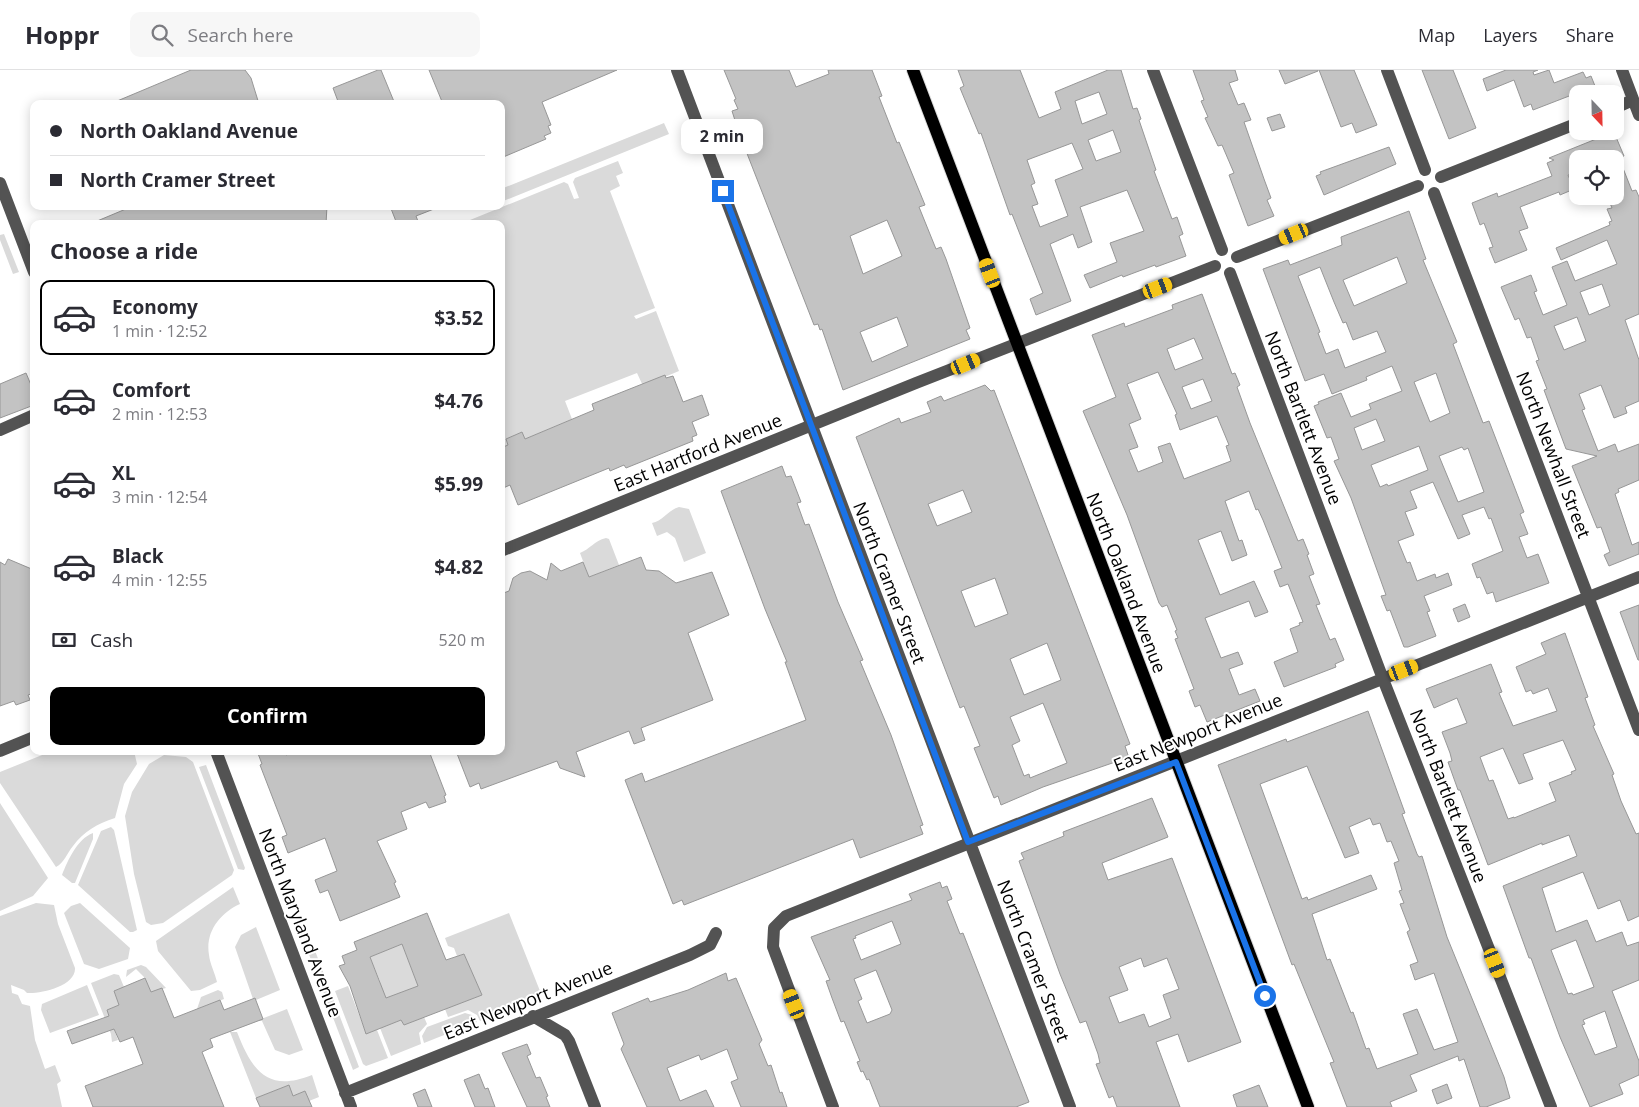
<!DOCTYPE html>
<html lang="en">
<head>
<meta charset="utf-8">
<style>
  body { margin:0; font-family:"Open Sans",sans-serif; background:#f7f7f7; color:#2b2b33; height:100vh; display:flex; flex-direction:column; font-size:19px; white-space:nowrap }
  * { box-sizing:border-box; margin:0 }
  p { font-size:16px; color:#7c7c81 }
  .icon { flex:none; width:28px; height:28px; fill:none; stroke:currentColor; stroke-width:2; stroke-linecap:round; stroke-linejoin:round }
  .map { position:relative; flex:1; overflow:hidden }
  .details { position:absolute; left:30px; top:150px; width:475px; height:535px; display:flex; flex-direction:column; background:#fff; border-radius:10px; box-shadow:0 2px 12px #0003 }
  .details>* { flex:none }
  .guide { position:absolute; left:30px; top:30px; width:475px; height:110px; border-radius:10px; box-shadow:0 2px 12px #0003; display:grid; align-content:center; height:110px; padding:0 20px; background:#fff }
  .needle { width:32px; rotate:158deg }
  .controls { position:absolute; left:1569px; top:15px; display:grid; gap:10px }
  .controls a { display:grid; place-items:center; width:55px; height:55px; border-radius:10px; background:#fff; box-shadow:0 2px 12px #0003; font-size:25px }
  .end { position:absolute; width:22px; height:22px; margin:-11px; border:6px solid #1a73e8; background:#fff; box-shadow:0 0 0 2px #fff }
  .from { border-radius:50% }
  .bubble { position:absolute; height:35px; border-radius:10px; background:#fff; box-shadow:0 2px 12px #0003; font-size:16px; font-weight:700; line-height:35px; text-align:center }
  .car { position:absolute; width:15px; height:30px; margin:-15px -8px; border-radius:6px; box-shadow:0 0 4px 1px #0007; background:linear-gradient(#f5c518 24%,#345 0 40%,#f5c518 0 76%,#345 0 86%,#f5c518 0) }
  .guide b { display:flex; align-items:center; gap:18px; height:48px; font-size:19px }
  .guide b+b { border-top:1px solid #e1e1e2 }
  .guide i { width:12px; height:12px; background:#2b2b33 }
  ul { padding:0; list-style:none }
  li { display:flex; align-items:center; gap:15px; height:75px; margin:0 10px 8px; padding:0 10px; border:2px solid transparent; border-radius:10px }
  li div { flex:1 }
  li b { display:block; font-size:19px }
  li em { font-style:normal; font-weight:700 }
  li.active { border-color:#000 }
  li>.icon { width:45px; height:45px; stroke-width:1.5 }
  h2 { padding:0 20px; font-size:22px; line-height:60px }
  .pay { display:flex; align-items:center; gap:12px; height:55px; padding:0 20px; font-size:19px }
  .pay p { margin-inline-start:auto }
  .cta { display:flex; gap:10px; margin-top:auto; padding:10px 20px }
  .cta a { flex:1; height:58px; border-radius:10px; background:#000; color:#fff; font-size:20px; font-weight:700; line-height:58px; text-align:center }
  header { display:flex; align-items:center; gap:30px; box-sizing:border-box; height:70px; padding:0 25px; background:#fff; border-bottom:1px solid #e1e1e2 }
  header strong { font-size:24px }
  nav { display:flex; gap:28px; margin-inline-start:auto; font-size:18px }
  .search { width:350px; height:45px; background:#f7f7f7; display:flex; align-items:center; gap:12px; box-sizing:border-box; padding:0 18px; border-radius:10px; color:#7c7c81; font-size:19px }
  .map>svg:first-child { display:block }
  .green { fill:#dadada }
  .building { fill:#c3c3c3; stroke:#979797; fill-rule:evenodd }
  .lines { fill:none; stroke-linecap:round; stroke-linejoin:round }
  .major-casing { stroke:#dbdbdb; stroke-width:14 }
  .minor { stroke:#535353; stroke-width:12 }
  .major { stroke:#000; stroke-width:12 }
  .route { stroke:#1a73e8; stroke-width:6 }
  .labels { text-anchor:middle; stroke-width:4; stroke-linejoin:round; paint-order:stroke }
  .street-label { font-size:18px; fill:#000; stroke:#fff }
</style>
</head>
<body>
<header>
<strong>Hoppr</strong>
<div class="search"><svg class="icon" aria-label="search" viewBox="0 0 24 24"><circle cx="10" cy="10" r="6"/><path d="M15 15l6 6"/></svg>Search here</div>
<nav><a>Map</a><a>Layers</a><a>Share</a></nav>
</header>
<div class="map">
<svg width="1639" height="1037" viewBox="0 0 1639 1037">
  <rect width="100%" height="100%" fill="#fff"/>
  <path class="green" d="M664,53l5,11 -168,68v-13z
    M618,91l5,12 -7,3 4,10 -10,5 45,117 -21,8 2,3 20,-8 23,60 -36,15 -6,-13 -72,28 7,18 -47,20 -3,-6 -16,6 2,6 -7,3v-224h-33l2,-4 94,-38 4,2 6,15 5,-1 -6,-16 2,-4z
    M4,164l15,38 -6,2 -13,-34v-5z
    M679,437l10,2 17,44 -22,9 -9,-24 -8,-6 -10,4 -5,-13c11,-2 16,-13 27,-16z
    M606,468l3,1 10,26 -30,12 -9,-24c10,-4 14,-12 26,-15z
    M52,681h82l3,13 -13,20 -9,34c-18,6 -31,13 -42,28 -6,7 -9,17 -17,21l-56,-84v-11z
    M164,685l22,2 7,5 41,108 -2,5 -69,48 -12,2 -5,-3 -12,-48 -9,-58 7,-24 17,-28z
    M206,695l39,103 -1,2 -6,-1 -39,-102z
    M0,733l48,75 -15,18 -33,15z
    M111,757l3,3 23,100 -4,2h-3l-52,-47 23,-54z
    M93,763v6l-18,44h-3l-10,-8c6,-15 15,-36 31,-42z
    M233,817l7,17c-20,9 -35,28 -31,51 1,9 6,18 8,27l-17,8 -9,1 -33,-40 -2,-10z
    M36,833l18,2 4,19 17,44c1,18 -34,26 -48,25l-3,-3 -13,-5 1,8 6,2 4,9 8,2 5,34 10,29 10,-4 6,16 -4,3 5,23h-62v-191z
    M80,833l50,45 -2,11 -29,10 -15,-5 -20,-51 7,-7z
    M509,843l31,78 -2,4 -58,26 -3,-6 -9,-5 -20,7 -3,-8 37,-14 -18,-41 -7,2 -3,-8 -6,-2 -3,-8z
    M256,857l24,63 -24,10 -3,-1 -18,-52 6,-12z
    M402,874l16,42 -36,14 -2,-19 -11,-26 1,2z
    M314,878l45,119 -6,3 -45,-118z
    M141,895l5,2 20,21 -15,4 -6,-14 -9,-9 -10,8 1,-7z
    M114,904l5,1 5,12 -10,4 5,14 -12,5 11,30 -6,2 -1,-8 -20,-51z
    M87,915l12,30 -49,18 -9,-23 1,-6z
    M348,916l18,47 11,-3 11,28 -22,8 -3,-2 -28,-73z
    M218,920l4,2 2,7 -27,10 4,-12z
    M287,939l16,41 -14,5 -14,-5 -13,-29h-6z
    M465,943l7,2 5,7 -53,21 -2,-7 5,-9z
    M424,947l3,7 -8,9 2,11 -30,12 -11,-28 21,-8 3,5z
    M230,962h7c15,38 30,61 75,43l7,22 -10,4 -4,-10 -12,5 -4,-11 -33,13z"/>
  <path class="building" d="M191,0h54l6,8 8,26h-149z
    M378,0h3l14,34h-56l-6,-16z
    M429,0h188l-75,32 9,23 -3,1 3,7 -7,3 2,3 -45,19v-54h-58z
    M724,0h65l7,17 33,-13 -1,-4h44l10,26 -3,1 18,46 2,-1 26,63 -6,2 17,42 5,-2 5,12 24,69 -4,2 4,9 -127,51 -21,-61 -2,1 -2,-6 -4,1 -75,-192 -7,-22 6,-2 -4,-9 2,-1zM887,150l15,36 -39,18 -13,-38zM897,247l11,29 -36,16 -12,-30z
    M958,0h62l19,48 22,-9 -6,-17 53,-22h13l12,39 4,-1 4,11 -2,1 17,50 -2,1 18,48 5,-2 6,17 -4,2 7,20 -30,11 -1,-2 -32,12 -1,-2 -32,13 -6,-13 33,-13 -7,-19 34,-12 -17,-41 -47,17 12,35 -14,6 -5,-14 -23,10 21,57 -35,14 -6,-16 13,-6 -31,-79 -2,1 -29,-82 -2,1 -19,-46 4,-2zM1099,22l8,22 -25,10 -7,-23zM1113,60l8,22 -25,9 -8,-21zM1072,73l11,26 -28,11 13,36 -28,11 -8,-21 6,-2 -7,-19 4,-2 -8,-23z
    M1193,0h42l3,10 -9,3 9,22 6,-2 7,17 -7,2 20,57 7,19 -4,2 7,16 -26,10 -19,-51 5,-2 -12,-28 -4,1 -13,-28 3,-1 -7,-16 3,-1z
    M1279,0h39v1l-33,13z
    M1319,0h35l23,55 -21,8 -4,-10 -11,4z
    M1422,0h31l23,58 -27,11z
    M1506,0h32l-5,2 1,3 15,-5 5,13 29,-11 3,6 5,-2 4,10 -62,24 -2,-6 -7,3 -10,-27 -27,11 -4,-12z
    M1280,44l5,13 -13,4 -5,-13z
    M1611,63l3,5 2,-1 8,19 -5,2 13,33 4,-1 3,7v117l-14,6 14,40v41l-14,6 2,6 -13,5 -13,-33 -22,9 6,15 -3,1 16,41 17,-7 3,8 21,-8v36l-21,9 1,3 -4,2 17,51 7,-3v12l-30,12 -5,-11 6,-3 -9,-25 -4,1 -25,-62 25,-10 -31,-7 -22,-59 3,-1 -11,-28 3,-1 -8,-23 -4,1 -8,-20 -4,2 -14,-33 30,-12 6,16 -3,1 9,23 24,-10 -15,-38 15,-6 8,20 42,-17 -10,-24 -46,20 -5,-12 54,-23 -1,-3 3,-1 -5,-12 5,-1 -5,-12h8v-37h-37v13l-10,3 6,14 -14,6 -1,-3 -39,15 8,21 -9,3 8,19 -32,13 -6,-15 4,-1 -9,-24 -4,2 -8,-22 25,-10 1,4 54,-21 -5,-13 7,-3 -5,-2zM1602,214l8,22 -21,9 -9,-23zM1577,247l9,24 -22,9 -10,-24z
    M1389,77l7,17 -72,31 -8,-19 5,-2 -1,-2z
    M133,136h194l-1,18h-236z
    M390,136h48l1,1 -23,9 3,8h-22z
    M1409,141l17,48 -3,1 34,82 -4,2 14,37 16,42 6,-2 35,91 -4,2 8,20 -9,3 8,21 11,-4 11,29 -53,19 -3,-10 -6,2 -7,-17 -3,1 -5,-14 31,-13 -12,-33 -2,1 -5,-12 -22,8 8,19 -12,5 -25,-57 -23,9 7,17 -12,4 9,23 -16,6 9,22 3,-1 7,19 18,-7 1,4 12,-5 4,12 -28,11 6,15 -3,1 9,24 -28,11h-4l-14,-37 -3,1 -6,-15 5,-1 -35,-97 -17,-37 5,-2 -8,-22 -4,1 -13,-32 5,-2 -1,-2 23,-9 10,24 20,-8 -2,-5 33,-13 -10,-25 -26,11 1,3 -35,14 -8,-20 -19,7 -42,-112 25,-9 2,5 52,-20 -1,-8zM1397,187l10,26 -53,23 -11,-26zM1320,197l14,35 9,21 3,-1 7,18 24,-9 9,21 -41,16 -7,-19 -12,5 -8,-21 2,-1 -22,-56zM1436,303l14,40 -20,9 -16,-40zM1376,349l9,22 -23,9 -8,-22zM1419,376l9,24 -40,16 -1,-2 -7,3 -9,-22zM1462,377l2,3 4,-2 16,44 -26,10 -19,-46z
    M1202,224l30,80 3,-1 5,12 -3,2 13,36 48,118 5,-2 6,15 -2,1 7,19 -5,2 11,28 -4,1 14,35 5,-2 9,22 -9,4 1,3 -52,20 -10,-25 24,-10 -8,-23 10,-4 -1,-2 4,-1 -15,-38 -8,3 -6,-16 8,-3 -19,-48 -5,-11 -2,1 -7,-19 -24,10 14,40 3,-1 5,15 -15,6 -11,-30 -23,9 22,55 34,-14 14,31 -13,5 -6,-16 -44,17 16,40 17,-6 5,12 -14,5 10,26 16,-6 5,12 -53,21 -7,-17 -5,2 -6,-16 5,-2 -19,-50 3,-1 -3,-7 2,-1 -10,-25 -5,2 -3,-4 -32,-88 -44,-104 33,-14 -24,-62 32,-12 1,4 48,-18 -1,-4zM1194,268l9,21 -28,11 -8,-21zM1158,302l19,42 -2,1 5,15 37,-14 12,29 -3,1 5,15 -47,18 -14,-36 -12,4 5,15 -25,10 -9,-22 9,-3 -9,-23 12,-5 -14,-35zM1203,309l9,22 -21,8 -9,-22z
    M26,303l8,19v13l-34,13v-34z
    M665,305l1,3 7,-2 10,26 19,-7 7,20 -17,7 5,13 -5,2 1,4 -67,27 -2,-3 -14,6 -1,-3 -91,37 -8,-20 -9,4v-41l7,-3 -2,-6 16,-7 3,7 69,-29 -2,-6z
    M985,315l6,6 3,-1 136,354 -5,2 3,9 -7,5 -78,27 -42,18 -3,-9 -4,2 -20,-50 6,-2 -16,-40 -4,2 -104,-271 43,-19 2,5 30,-11 -4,-10 14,-6 3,5zM963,420l9,22 -35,14 -9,-22zM995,508l13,36 -33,13 -14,-36zM1047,573l14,37 -37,15 -14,-36zM1043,633l24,60 -37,15 -1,-4 -5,2 -12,-31 8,-4 -10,-24z
    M782,396l4,11 5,-1 10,26 -4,1 8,22 4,-1 29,78 25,58 -3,1 31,74 32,90 -3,1 3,8 -63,24 -7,-19 -169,66 -2,-5 -9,4 -48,-124 17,-7 3,9 161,-62 -21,-58h2l-22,-53 -44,-118z
    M641,487l5,13 13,1 17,12 36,-11 17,43 -41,18 25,67 -72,28 4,12 -11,4 -5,-13 -53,21 9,25 -25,-9 -3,-7 -76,28 -2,-6 -9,4 -14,-36h45v-157l8,-3 4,-13 8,-5 9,-2 17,9 4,-17 10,8 22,-9 6,15z
    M8,489l26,11v123l-6,2 2,5 -14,5 -2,-4 -14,5v-144l5,3z
    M1465,534l5,13 -12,5 -5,-13z
    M1639,535v55h-1l-18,-48z
    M1565,563l23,64 -3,1 10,27 -2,1 21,48 -2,1 9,26 15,33 3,-1v83l-11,5 -8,-21 -22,9 -15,-37 -41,16 14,44 31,-12 9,22 26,-10 5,14 12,-4v38l-27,11 27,70v14l-20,9 4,10 -33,13 -30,-70 -29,-79h-2l-26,-72 74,-30 -8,-21 -27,10v-2l-54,22 -28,-75h-2l-10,-28 4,-1 -2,-8 -8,-21 25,-9 -10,-25 -23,10 -8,-19 65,-25 11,28 -3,1 14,33 44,-15 -9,-23 -15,6 -2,-4 -5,2 -10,-25 30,-13 -5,-11zM1563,670l13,30 -5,2 1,2 -23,9 7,18 -42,17v-1l-6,2 -15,-39 -4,1 -9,-24 23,-9 16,36 14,-5 -10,-25zM1576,870l18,47 -21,8 -1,-2 -4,1 -17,-44zM1605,941l12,36 -22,8 -13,-30 3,-1 -2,-4z
    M1368,641l37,102 -3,1 15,40 2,3 3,-1 25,81 57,140 6,21 -24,9h-6l-16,-48 -5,2 -1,-5 -48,19 7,16 -27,11 2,5h-45l-17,-44 4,-1 -40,-98 -2,1 -74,-200 68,-26 1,3zM1307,696l38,92 14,-5 -10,-26 21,-9 3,7 7,-2 7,19 4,-1 8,20 -5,2 8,27 -3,1 5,12 -4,1 10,26 -3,2 11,30 -8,3 5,15 19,-7 24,69 -24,8 -17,-41 -14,5 15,40 -41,15 -8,-21 -3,1 -13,-37 -2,1 -21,-54 -3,1 -15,-46 65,-25 -6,-14 -63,25 -1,-3 -5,2 -42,-115z
    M257,681h28l1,4 10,-4h133l17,44 -2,1 2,6 -17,6 -3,-6 -25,10 6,17 -30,12 19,41 -2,1 6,14 -60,24 -12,-31 -8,3 -5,-13 22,-9 -12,-33 -37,15 -6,-16 5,-2 -27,-70 2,-1z
    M1152,728l16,39 -66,26 6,17 64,-22 69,184 -53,20 -10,-28 -22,8 24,65h-63l-4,-11 -4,2 -13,-34 4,-1 -2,-9 -12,-33 -6,2 -20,-49 -41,-113 5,-2 -3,-6 43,-17 -1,-4zM1141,888l3,9 23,-9 12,31 -16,6 8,23 -22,9 -5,-13 -25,9 -10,-26 19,-7 -9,-23z
    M940,812l2,6 5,-2 5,13 -5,2 13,33 3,-1 66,169 -13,5h-136l-11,-28 -2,1 -4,-9 -2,1 -4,-10 3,-1 -16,-40 -3,1 -9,-24 -6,-17 4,-1 -19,-43 101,-37 -3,-6zM892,851l9,23 -40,16 -8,-21 3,-1 -1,-2zM876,900l16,40 -2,4 -23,9 -9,-22 4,-2 -8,-20z
    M427,843l19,47 18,-6 18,41 -78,30 -3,-5 -35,14 -16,-48 -11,-20 6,-2 -3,-8 15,-6 -3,-8zM402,874l16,42 -32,12 -16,-41z
    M726,903l2,8 8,-3 26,62 -3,4 9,22 3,-1 9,28 2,-1 5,15h-46l-10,-25 7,-3 -11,-30 -26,11 -2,-5 -32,13 13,33 26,-11 8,17h-67l-26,-58 3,-5 -12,-31 36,-15 2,4 38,-12z
    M145,908l6,14 11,-4 12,30 46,-18 4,10 31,-12 8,21 -53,20 3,8 -11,5 22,55h-131l-8,-21 58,-22 -10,-27 -13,5 -6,-13 -42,15 -5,-13 42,-15 -2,-6 12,-5 -5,-14z
    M527,974l4,10 -4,2 9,22 4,-1 8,19 -2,1 4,10h-23l-25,-54z
    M479,1004l6,15 3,-1 7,19h-20l-11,-27z
    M1447,1014l5,14 -15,6 -5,-14z
    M289,1015l4,11 12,-5 7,16h-52l-4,-9z
    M1259,1015l9,22h-31l-4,-12z
    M425,1019l7,18h-14l-5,-13z"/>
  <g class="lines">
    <g class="major-casing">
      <path id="major" d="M913,0l395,1037"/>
    </g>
    <path class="minor" d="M677,0l393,1037
      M1153,0l69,180
      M1387,0l38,100
      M1622,0l17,45
      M1615,38l18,-8
      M1441,107l137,-54
      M0,113l34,89
      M1434,123l205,537
      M1237,187l181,-71
      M1230,203l153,406 168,428
      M0,360l34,-15
      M501,481l415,-168 299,-117
      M0,681l34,-14
      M216,681l135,356
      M533,946l32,19 4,6 26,66
      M345,1023l345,-138 20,-10 6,-12
      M833,1037l-60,-160 1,-19 12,-12 853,-339"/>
    <use href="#major" class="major"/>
  </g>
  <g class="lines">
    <path class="route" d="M723,121l245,651 208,-80 89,234"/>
  </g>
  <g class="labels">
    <g class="street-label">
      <text transform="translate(1303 348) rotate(69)" y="6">North Bartlett Avenue</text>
      <text transform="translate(698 383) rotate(-22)" y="6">East Hartford Avenue</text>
      <text transform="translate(1553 385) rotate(69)" y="6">North Newhall Street</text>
      <text transform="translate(889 513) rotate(69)" y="6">North Cramer Street</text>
      <text transform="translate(1126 513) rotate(69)" y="6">North Oakland Avenue</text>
      <text transform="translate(1198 663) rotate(-22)" y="6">East Newport Avenue</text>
      <text transform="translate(1448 726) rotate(69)" y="6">North Bartlett Avenue</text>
      <text transform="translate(300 853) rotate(69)" y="6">North Maryland Avenue</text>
      <text transform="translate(1033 891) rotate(69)" y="6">North Cramer Street</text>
      <text transform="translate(528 931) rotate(-22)" y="6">East Newport Avenue</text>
    </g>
  </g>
</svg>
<div class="controls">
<a><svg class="needle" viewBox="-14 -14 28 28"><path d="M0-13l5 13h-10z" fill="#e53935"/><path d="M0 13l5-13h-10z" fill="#7c7c81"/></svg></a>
<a><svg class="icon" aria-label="locate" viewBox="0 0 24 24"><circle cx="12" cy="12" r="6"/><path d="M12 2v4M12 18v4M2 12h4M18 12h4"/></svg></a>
</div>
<i class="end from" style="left:1265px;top:926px"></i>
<i class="end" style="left:723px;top:121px"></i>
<div class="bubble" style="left:681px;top:49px;width:82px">2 min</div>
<i class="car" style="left:1294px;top:164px;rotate:248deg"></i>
<i class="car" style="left:990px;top:203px;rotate:339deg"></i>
<i class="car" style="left:1158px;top:218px;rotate:69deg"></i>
<i class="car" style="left:966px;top:294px;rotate:68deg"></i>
<i class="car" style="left:1404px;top:600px;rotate:69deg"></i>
<i class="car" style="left:1495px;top:893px;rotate:158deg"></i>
<i class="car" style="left:794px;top:934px;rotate:339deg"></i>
<div class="guide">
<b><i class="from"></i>North Oakland Avenue</b>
<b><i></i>North Cramer Street</b>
</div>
<section class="details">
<h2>Choose a ride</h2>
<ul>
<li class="active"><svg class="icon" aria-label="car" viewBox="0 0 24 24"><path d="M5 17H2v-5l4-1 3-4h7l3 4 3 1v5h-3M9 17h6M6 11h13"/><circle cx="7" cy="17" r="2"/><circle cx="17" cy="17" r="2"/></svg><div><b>Economy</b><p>1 min · 12:52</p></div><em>$3.52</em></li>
<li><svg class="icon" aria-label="car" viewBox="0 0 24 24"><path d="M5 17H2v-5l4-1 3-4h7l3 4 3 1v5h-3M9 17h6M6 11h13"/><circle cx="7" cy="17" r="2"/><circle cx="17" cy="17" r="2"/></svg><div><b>Comfort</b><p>2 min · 12:53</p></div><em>$4.76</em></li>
<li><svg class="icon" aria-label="car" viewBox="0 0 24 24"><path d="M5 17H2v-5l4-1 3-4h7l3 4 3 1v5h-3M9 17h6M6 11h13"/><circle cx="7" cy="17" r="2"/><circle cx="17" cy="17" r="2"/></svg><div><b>XL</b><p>3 min · 12:54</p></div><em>$5.99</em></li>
<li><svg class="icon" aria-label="car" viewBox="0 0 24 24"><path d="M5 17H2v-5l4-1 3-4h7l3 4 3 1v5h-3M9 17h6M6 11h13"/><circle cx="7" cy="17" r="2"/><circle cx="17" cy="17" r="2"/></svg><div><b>Black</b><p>4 min · 12:55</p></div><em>$4.82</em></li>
</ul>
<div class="pay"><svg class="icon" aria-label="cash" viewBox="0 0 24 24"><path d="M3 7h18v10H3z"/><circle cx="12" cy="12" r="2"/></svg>Cash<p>520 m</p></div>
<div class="cta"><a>Confirm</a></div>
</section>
</div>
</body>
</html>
